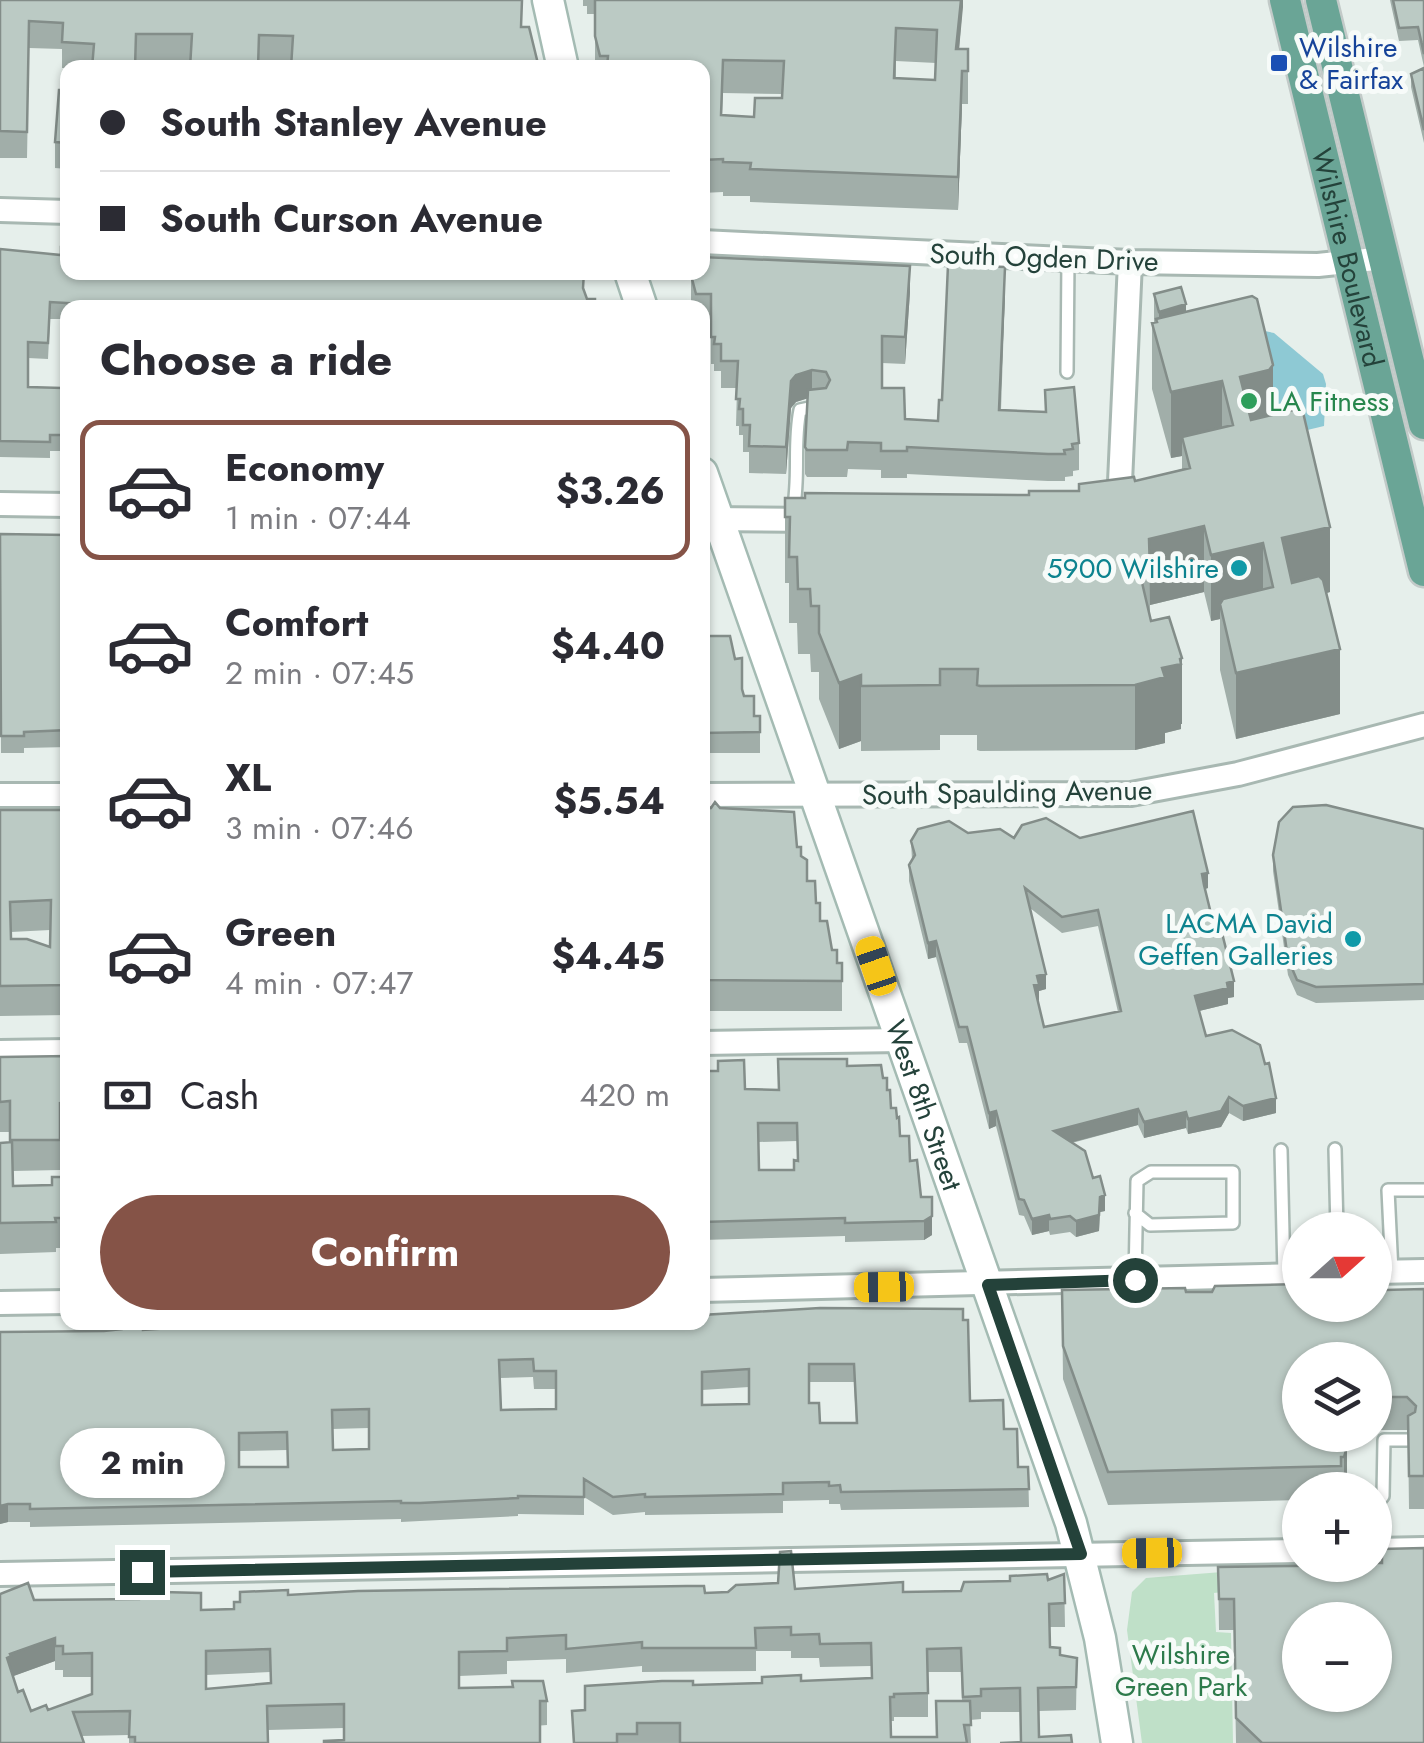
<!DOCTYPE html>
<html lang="en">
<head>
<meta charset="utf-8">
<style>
  body { margin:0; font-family:Jost,sans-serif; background:#f2f2f3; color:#2b2b33; height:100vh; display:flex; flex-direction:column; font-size:38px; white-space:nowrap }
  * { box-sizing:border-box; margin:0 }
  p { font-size:32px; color:#7c7c81 }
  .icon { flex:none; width:55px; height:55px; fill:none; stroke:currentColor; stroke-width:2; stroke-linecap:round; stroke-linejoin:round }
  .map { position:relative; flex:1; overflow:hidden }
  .panel { position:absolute; left:60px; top:300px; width:650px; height:1030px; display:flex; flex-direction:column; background:#fff; border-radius:20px; box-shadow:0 2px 8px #0004 }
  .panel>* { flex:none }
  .top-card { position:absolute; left:60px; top:60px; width:650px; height:220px; border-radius:20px; box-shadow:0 2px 8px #0004; display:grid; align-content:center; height:220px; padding:0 40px; background:#fff }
  .needle { width:65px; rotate:69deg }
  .fabs { position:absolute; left:1282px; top:1212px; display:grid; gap:20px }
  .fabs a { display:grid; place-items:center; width:110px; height:110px; border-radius:50%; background:#fff; box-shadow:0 2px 8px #0004; font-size:50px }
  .end { position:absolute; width:45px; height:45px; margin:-22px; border:12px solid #24423a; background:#fff; box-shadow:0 0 0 5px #fff }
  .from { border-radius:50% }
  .bubble { position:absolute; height:70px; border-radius:35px; background:#fff; box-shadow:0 2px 8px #0004; font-size:32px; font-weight:700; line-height:70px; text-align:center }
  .car { position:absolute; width:30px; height:60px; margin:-30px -15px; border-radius:12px; box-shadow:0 0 8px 2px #0007; background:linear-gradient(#f5c518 24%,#345 0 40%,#f5c518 0 76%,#345 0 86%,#f5c518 0) }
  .top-card b { display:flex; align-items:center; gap:35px; height:95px; font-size:38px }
  .top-card b+b { border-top:2px solid #e1e1e2 }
  .top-card i { width:25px; height:25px; background:#2b2b33 }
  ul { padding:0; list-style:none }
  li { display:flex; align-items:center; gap:30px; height:140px; margin:0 20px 15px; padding:0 20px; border:5px solid transparent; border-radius:20px }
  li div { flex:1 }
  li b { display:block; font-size:38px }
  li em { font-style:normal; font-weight:700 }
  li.current { border-color:#855347 }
  li>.icon { width:90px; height:90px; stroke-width:1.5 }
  h2 { padding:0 40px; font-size:45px; line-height:120px }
  .pay { display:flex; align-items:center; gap:25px; height:110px; padding:0 40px; font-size:38px }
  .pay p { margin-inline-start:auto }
  .button { display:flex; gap:20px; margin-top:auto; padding:20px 40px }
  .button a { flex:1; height:115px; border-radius:60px; background:#855347; color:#fff; font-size:40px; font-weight:700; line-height:115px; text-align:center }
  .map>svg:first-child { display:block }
  .green { fill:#bfe0c8 }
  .water { fill:#8ec9d4 }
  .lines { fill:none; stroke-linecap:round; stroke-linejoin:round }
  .lane-casing { stroke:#a8b8b2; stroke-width:16 }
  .street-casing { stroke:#a8b8b2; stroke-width:28 }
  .secondary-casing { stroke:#a4bbb3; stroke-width:35 }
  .primary-casing { stroke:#c2cac8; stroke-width:35 }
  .lane { stroke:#fff; stroke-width:11 }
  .street { stroke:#fff; stroke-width:22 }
  .secondary { stroke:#fff; stroke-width:30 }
  .primary { stroke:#6aa596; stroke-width:30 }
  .wall { fill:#a1aea9; fill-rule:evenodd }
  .shaded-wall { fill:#838d89 }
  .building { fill:#bbcac4; stroke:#838d89; stroke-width:2.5; fill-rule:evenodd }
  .route { stroke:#24423a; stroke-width:12 }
  .transit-dot { fill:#1a4fb4; stroke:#f7fbf9; stroke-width:4 }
  .leisure-dot { fill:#2e9e5b; stroke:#f7fbf9; stroke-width:4 }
  .culture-dot { fill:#0f9aa8; stroke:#f7fbf9; stroke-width:4 }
  .labels { text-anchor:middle; stroke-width:10; stroke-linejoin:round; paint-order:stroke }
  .transit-label { font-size:28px; fill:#164399; stroke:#f7fbf9; text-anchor:start }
  .street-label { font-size:28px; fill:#24423a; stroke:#f7fbf9 }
  .leisure-label { font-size:28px; fill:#27864d; stroke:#f7fbf9; text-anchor:start }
  .culture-label { font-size:28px; fill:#0d838f; stroke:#f7fbf9; text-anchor:end }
  .park-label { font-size:28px; fill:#2d7a4b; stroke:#f7fbf9 }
</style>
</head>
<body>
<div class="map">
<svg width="1424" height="1743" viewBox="0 0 1424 1743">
  <rect width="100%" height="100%" fill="#e6efeb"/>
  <path class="green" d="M1222,1572l1,20 -9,1 2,39 15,1 2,110h-91l-15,-113 5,-38 14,-14z"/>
  <path class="water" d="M1260,330l14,3 49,41 3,10 -2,42 -50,12z"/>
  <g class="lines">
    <g class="lane-casing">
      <path id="lane" d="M1067,372l1,-113
        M793,511c7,-34 0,-67 7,-101l19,-4
        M1335,1149l2,81
        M1281,1150l3,125
        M1135,1213l15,12 83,-2v-51h-82l-14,9 -2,98
        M1392,1272l-4,-82h36
        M1375,1506l8,-10 1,-56h23"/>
    </g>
    <g class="street-casing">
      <path id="street" d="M0,210l68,2
        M702,242l428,20 188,3 67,-7
        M0,504l68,1
        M1110,506l6,-6 4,-18 10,-220
        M706,519l108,1
        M0,795h68
        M702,795l429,-1 107,-20 186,-49
        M702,1043l200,-3
        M0,1052l68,-1
        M1375,1272l49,-1
        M702,1290l598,-15
        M0,1303l68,-1
        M1375,1550l49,-1
        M0,1574l1300,-23"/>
    </g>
    <g class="secondary-casing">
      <g id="secondary">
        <path d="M548,0l15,68"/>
        <path d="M630,272l12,36"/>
        <path id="s1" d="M702,473l369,1050 29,115 17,105"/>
      </g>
    </g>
    <g class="primary-casing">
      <g id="primary">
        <path id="s2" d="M1285,0l139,571"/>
        <path d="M1321,0l103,424"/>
      </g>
    </g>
    <use href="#lane" class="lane"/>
    <use href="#street" class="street"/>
    <use href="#secondary" class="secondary"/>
    <use href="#primary" class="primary"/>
  </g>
  <path class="wall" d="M0,0h522l-230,62 -156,-2v8h-74v-19l-33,-1 -2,110h-27z
    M583,0h380l-4,49h9v55h-6l-4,106 -208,-8v-6h-27v-4l-21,1v-125h-107v-54h-8v-8h-4zM896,61l40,2 -1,17 -39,-2zM723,93l59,1v4l-28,19 -32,-2z
    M1390,0h34v67l-6,-27 -19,1z
    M1424,68v75l-13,-56v-13z
    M68,79v90l-13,-1v-26l8,-52z
    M0,249l68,23 446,5 69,12 4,10 8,9h-527v11h-18l-2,40 -20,-1v29l34,1 6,-42v105h-18v7l-50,-1z
    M691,272l219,20 -5,72 -23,-1v25l23,31 33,2 4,-21 63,-106 -4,116 44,2v-22l34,53v27l-6,1v5l-8,1v4h-17l-141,-7v4h-26v-8l-33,-1 -1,8h-40l-2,-3v-27l3,-49 -12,4 -5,6 -5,66 -37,-1v-21h-6v-17h-4v-9h-3l1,-38h-16v-17h-7v-7h-3v-43l-9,-1v-12h-10l-1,-6z
    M1154,294l32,18 87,103 57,177 -3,1 13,121 -104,25 -16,-69v-51l-9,2 -7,-29 -54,13v13l32,106h-1v5l-16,4v10l-30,7 -155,1 -3,-1v-15h-37v15l-79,1v-10l-22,8 -20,-50v-27h-8l-1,-18h-12l-1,-31h-8v-40h-4v-85l244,-3 50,-4 56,-10 47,-12v-13l-11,2 -19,-69v-66l2,-1z
    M0,534l68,1v212l-44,1v5h-23z
    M702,636l40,54 12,26h6v37h-58z
    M720,808l77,39 23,74 17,42h5v48h-140v-202z
    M0,810h68v205l-68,1zM50,930v17l-39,-8v-7z
    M1424,829v171l-108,3 -19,-8 -9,-20 -15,-104v-16z
    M968,833l46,5h66l128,50 -3,1 29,108 -6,1v6l-29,7 7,25 70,77 -33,8 -14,-8 -8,14 -33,7 -2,-6 -42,10 -6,-13 -66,18 21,35 12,33 -5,1 -1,19 -23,6 -6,-5 -20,3 -1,-4 -17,4 -8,-19 -5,-1 -23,-89 -7,3 -22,-86h-8l-23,-86 -8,2 -19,-78v-16l3,-5 -1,-19zM1030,908l32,25 36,-7 20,86 -74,15 -6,-27 1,-9 7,-2z
    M68,1056v77l-8,1v36l-47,1v15l39,-1 16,-8v71h-12v4l-56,2v-111h10v-11h-10v-75z
    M847,1066l36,12 8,30 6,10 3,18 10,25 22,74 -8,5 -79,2v-6l-143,4v-169l43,18 34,1zM797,1141l1,20 -4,9h-35v-28z
    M1424,1289v220h-15l-1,-79h-33v-70h-75l47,75v45l-3,10h-44v10l-192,5 -45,-126 -1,-89 124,2z
    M702,1315l268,86 34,28 14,38h10l1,40 -188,3 -1,-6h-11v-4l-46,1v12l-138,2v-3l-32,3 -29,-18v18l-66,-1v2l-98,5 -19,1v-3l-371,8v-5h-22l-8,2v-192l143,-2 137,-5 122,-1 189,3zM533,1377l1,12h22v20l-55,1 -1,-32zM809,1382h45l2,41h-36l-11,-20zM749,1387v17l-47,1v-15zM369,1428v21l-36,1 -1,-21zM287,1450v17h-48v-16z
    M1382,1563l42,180h-188l-2,-113h-15l-1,-63z
    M1064,1574l1,53h-15v20l10,8 17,3 -1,52 -37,1v26l-18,5 -1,-30h-39v7l-11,1 1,23h-398l-1,-32 13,-1 108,-25 179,-7 -1,-12 -51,1 -1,-9h-28v-7h-35v20l-114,1v-6l-76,7v-14l-59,2v13l-48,2v12l88,13v24l-203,15v-12l-76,2v13h-139v-8l-47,1 -82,7v-149l34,6 167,10 33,-1 54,-14 417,-2 90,-4 108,3 58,-1 87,-11zM55,1661v9h8v7h29v17l-44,16 -17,1 -13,-19 -5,-16zM270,1672v11l-64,6v-14zM928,1672h33l1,29 -26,36h-45v-16h3v-4h34z"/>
  <path class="shaded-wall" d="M961,0h2v7l-7,75v-33z
    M962,71v33l-4,106v-33z
    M910,266v26l-5,72v-27z
    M1005,267v27l-6,143v-27z
    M1186,304v31l-27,8v-31z
    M1273,365v66l-33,12v-66z
    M812,370v27l-16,5 -5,6 -5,66v-27l5,-66 5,-6z
    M1222,381v66l-40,-10v19l-11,2v-66z
    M1204,526v66l-54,13 -1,-66z
    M1330,527v65l-48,12v-66z
    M1263,543v65l-43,-4v15l-9,2v-66z
    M1340,649v65l-104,25v-66z
    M1182,658v66h-1v5l-16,4v10l-30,7v-65z
    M861,675v66l-22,8v-66z
    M1208,873v15l-6,2v-16z
    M936,941v16l-8,2v-16z
    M1046,974v15l-7,2v9l-5,1v-16l3,-9z
    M1234,981v16l-6,1v6l-33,8v-16z
    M1229,1097v16l-8,14 -33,7v-15z
    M1276,1098v15l-33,8v-15z
    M1138,1109v16l-84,22v-16z
    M996,1111v15l-7,3v-16z
    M1186,1112v16l-42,10v-16z
    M1105,1195v16l-5,1 -1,19 -23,6v-16l24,-24z
    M1049,1215v16l-17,4v-16z
    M932,1216v19l-8,5v-19z
    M1347,1447v33l-3,10v-33z
    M8,1504v18l-8,2v-18z
    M55,1638v23l-44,16 -4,-19 3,-4z"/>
  <path class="building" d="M0,0h522l-1,27h8l10,41h-248l2,-32 -34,-1 -1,33h-68l2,-34h-56l-1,34h-43l2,-24 -32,-2 1,-19 -34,-2 -2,111 -27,-1z
    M595,0h366l-5,49h12v22h-6l-4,106 -208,-8 1,-6 -28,-1v-3l-21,1v-92h-95l1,-12h-8l-5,-20zM896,28l41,2 -2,50 -41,-2zM723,60l61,1 -2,37h-27l-1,19 -33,-2z
    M1393,0h31v54l-6,-27 -19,1z
    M1424,68v62l-13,-56z
    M63,78l5,1v64l-13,-1 4,-52h4z
    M61,247h7v25h446v5l32,1 1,-6h37l-1,16 4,11h8v9h-512v-4l-33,-2 -2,41 -20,-1v45l34,1 1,-42h5v89h-18v7l-50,-1v-192l61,6z
    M702,257l208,9 -5,71 -23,-1v52h22l1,31 33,2 1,-21h3l6,-135 57,2 -6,143 47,2 -1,-22 29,-3 5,56 -7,1 1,5 -9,1 1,4h-17l-141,-7v4h-26v-8l-33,-1 -1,8h-40l-2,-3 3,-57 18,-2 4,-8 -4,-8 -14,-2 -16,5 -5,6 -5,66 -37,-1 1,-21h-7v-16h-4l1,-10h-4l2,-38h-17v-17h-7l1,-7h-4v-43h-15l-5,-19v-3h11z
    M1181,287l5,17 -27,8 -5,-18z
    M1252,296l5,3 16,66 -4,5 -29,7 11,43 51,-12 28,119 -48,11 10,45 27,-7 4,4 17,69 -104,24 -16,-69 3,-5 50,-12 -10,-44 -52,12 -7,-29 -55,13 1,33 -10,2 11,47 18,-4 13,41 -2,1 1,5 -19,4 3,9 -30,8 -155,1 -3,-1 1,-16h-38v16l-79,1v-11l-22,8 -20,-50v-27h-8l-1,-17h-12l-1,-32h-8l1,-40h-5v-19h20v-5l224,2v-4h50v-7l55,-7 1,4 55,-13 -8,-31 51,-12 -11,-44 -51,11 -19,-69 5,-1 -1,-3z
    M0,534l68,1v195l-44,2v4h-23z
    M702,636h28l5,23 7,-1v31l2,7h10v20h6v16l-58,1z
    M715,802l5,6 74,4 3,35h4v9l6,4v21h8l1,22h4v18h7l5,29h5v13h5v18l-140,-1v-171l9,-1z
    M1326,805l98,24v155l-108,3 -19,-7 -9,-21 -15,-104 6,-33 14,-15z
    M0,810h68v175l-68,1zM51,900l-1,47 -23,-8h-16l-1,-37z
    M1193,811l15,62 -6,1 2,11 10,41 6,-1 14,56 -7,2 1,5 -33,8 11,40 26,-6 28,15 5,19 4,-1 7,35 -33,8 -14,-9 -8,14 -33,8 -2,-7 -42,10 -6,-13 -84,22 31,20 8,27 7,-2 5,19 -5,2 -1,18 -23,6 -6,-5 -20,3 -1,-4 -17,4 -8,-19 -5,-1 -23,-88 -7,2 -22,-86h-8l-23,-86 -8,2 -19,-78 6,-10 -4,-14 7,-12 31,-8 19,12 32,-4 14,9 8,-13 24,-7 34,20zM1025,888l37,29 36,-7 23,101 -77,16 -10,-42 5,-1 -2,-8 9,-2z
    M68,1056v46l-8,1v37h-50v-39l-10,1v-45z
    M778,1059h69v7l34,-1 2,13h4v12h3l1,18h5l1,10 2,-1 1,19h9l1,25 7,-1 4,37h11v19l-8,5 -79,2v-5l-143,4v-151h16v-10l26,-1 1,29 34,1zM758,1123h39l1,38 -4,-1v10h-35z
    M12,1142l1,44 39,-1v-8h16v41h-13l1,4 -56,1v-80z
    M1375,1283h10v7l39,-1v187h-15l-1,-60 7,-4 1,-6 -9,-9h-32v-37h-75v75h47v12l-3,10h-3v9l-233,6 -45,-126 -1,-56 123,-2 1,4h26l3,-6 85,-2v21h75z
    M820,1308l143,1v11h5l2,81 33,-1 1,29h13l1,38h10l1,22 -188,3 -1,-7 -11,1v-4l-46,1v11l-138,3v-3l-32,3 -29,-18v18l-66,-1v2l-98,5h-19v-2l-371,8v-5h-22l-8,2v-174l104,-1 18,-2 3,-5h18v6l56,-4v-4h81v3l95,-3h26l1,2 151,-2v5h38l-1,-5h112v-7zM533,1359l1,12h22v38l-55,1 -2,-50zM809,1364h45l3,59h-37l-1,-20h-10zM749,1369v35l-47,1v-33zM369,1409v40l-36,1 -1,-40zM287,1432l1,35h-49v-34z
    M1424,1548v195h-162l-26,-25 -2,-119h-15l-1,-32 157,-2v-2h7v-14zM1300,1620h75v75h-75z
    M791,1551l4,38 108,-7v10l58,-1 3,-9 46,-1v-5l37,-2 1,6 16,-6 1,29 -16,1 1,43 10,1v7l17,3 -1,29 -38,1 1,49 32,-2 1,8h-72l21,-1 -1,-54 -39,1v7l-18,1 -2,-49 -34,1 1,44 -34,1v3h-4l1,40h46l-1,-36h34l1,24h-7l3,18h-287v-20h-43v11h-20v9h-43l-2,-32 13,-1v-24l77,-5h31v4l69,-2v-6l39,-2v6l71,-3 -1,-35 -51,1 -1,-10 -28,1v-8l-36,1 1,20h-114v-6l-76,7v-14l-59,3v13l-48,1v36l54,-1 -1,-6h31l4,20h-7v42h-216v-2l20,-1v-36l-77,2 1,37h-133v-6h-6l1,-26 -57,1 11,31h-84v-149l28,-11 6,17 105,-1v-2l24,-1v-4l38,1v17l33,-1v-7h6v-10l48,-2v5l70,-4 329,-5h17l1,7 23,-1 8,-7 42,-2 2,-31zM55,1638v8h8v8l29,-1v41l-44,16 -2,-5 -15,6 -8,-21 -5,2 -11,-34 4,-2 -1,-2zM270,1649l1,34 -65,6v-38z"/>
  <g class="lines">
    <path class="route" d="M142,1572l939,-18 -93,-269 147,-5"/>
  </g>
  <rect class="transit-dot" x="1269" y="53" width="20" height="20" rx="5"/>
  <circle class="leisure-dot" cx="1249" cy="401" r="10"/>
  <g class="culture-dot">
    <circle cx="1239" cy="568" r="10"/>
    <circle cx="1353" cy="939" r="10"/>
  </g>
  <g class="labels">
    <g class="transit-label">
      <text x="1299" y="57">Wilshire<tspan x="1299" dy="32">&amp; Fairfax</tspan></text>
    </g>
    <g class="street-label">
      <text dy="10" stroke="none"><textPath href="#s2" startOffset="265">Wilshire Boulevard</textPath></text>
      <text transform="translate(1044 257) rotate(2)" y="10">South Ogden Drive</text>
      <text transform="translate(1007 792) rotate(-1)" y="10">South Spaulding Avenue</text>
      <text dy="10" stroke="none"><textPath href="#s1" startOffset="670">West 8th Street</textPath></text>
    </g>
    <g class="leisure-label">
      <text x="1269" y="411">LA Fitness</text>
    </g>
    <g class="culture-label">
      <text x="1219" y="578">5900 Wilshire</text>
      <text x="1333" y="933">LACMA David<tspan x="1333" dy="32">Geffen Galleries</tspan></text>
    </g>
    <g class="park-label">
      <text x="1181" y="1664">Wilshire<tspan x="1181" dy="32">Green Park</tspan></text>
    </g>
  </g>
</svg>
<div class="fabs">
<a><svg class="needle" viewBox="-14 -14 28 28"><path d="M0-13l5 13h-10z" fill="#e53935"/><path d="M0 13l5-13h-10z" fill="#7c7c81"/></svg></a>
<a><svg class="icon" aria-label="layers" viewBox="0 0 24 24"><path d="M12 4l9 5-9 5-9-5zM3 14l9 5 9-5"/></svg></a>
<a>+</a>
<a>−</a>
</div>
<i class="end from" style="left:1135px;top:1280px"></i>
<i class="end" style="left:142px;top:1572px"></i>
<div class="bubble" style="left:60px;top:1428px;width:165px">2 min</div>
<i class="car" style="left:876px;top:966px;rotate:341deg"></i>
<i class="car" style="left:884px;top:1287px;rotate:269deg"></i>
<i class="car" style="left:1152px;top:1553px;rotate:269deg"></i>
<div class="top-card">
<b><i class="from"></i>South Stanley Avenue</b>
<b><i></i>South Curson Avenue</b>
</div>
<section class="panel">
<h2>Choose a ride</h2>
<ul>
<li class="current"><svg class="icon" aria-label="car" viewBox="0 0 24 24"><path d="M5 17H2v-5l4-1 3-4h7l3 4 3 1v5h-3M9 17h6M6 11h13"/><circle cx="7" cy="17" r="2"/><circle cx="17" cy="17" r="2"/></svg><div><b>Economy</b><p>1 min · 07:44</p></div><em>$3.26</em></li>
<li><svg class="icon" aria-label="car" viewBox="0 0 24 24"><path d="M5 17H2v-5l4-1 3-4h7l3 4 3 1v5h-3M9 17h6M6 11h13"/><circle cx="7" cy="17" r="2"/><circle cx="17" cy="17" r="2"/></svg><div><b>Comfort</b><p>2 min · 07:45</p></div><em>$4.40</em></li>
<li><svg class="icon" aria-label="car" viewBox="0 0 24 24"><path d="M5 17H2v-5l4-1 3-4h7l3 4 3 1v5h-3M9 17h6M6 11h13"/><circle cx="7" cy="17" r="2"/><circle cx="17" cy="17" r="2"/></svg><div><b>XL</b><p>3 min · 07:46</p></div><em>$5.54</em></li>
<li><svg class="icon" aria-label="car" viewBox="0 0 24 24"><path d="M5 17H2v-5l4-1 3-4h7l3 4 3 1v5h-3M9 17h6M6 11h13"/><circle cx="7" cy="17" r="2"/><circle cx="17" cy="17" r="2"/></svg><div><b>Green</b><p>4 min · 07:47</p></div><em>$4.45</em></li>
</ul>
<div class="pay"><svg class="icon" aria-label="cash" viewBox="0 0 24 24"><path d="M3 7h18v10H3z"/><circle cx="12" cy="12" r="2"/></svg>Cash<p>420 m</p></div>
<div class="button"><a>Confirm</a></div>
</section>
</div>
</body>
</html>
